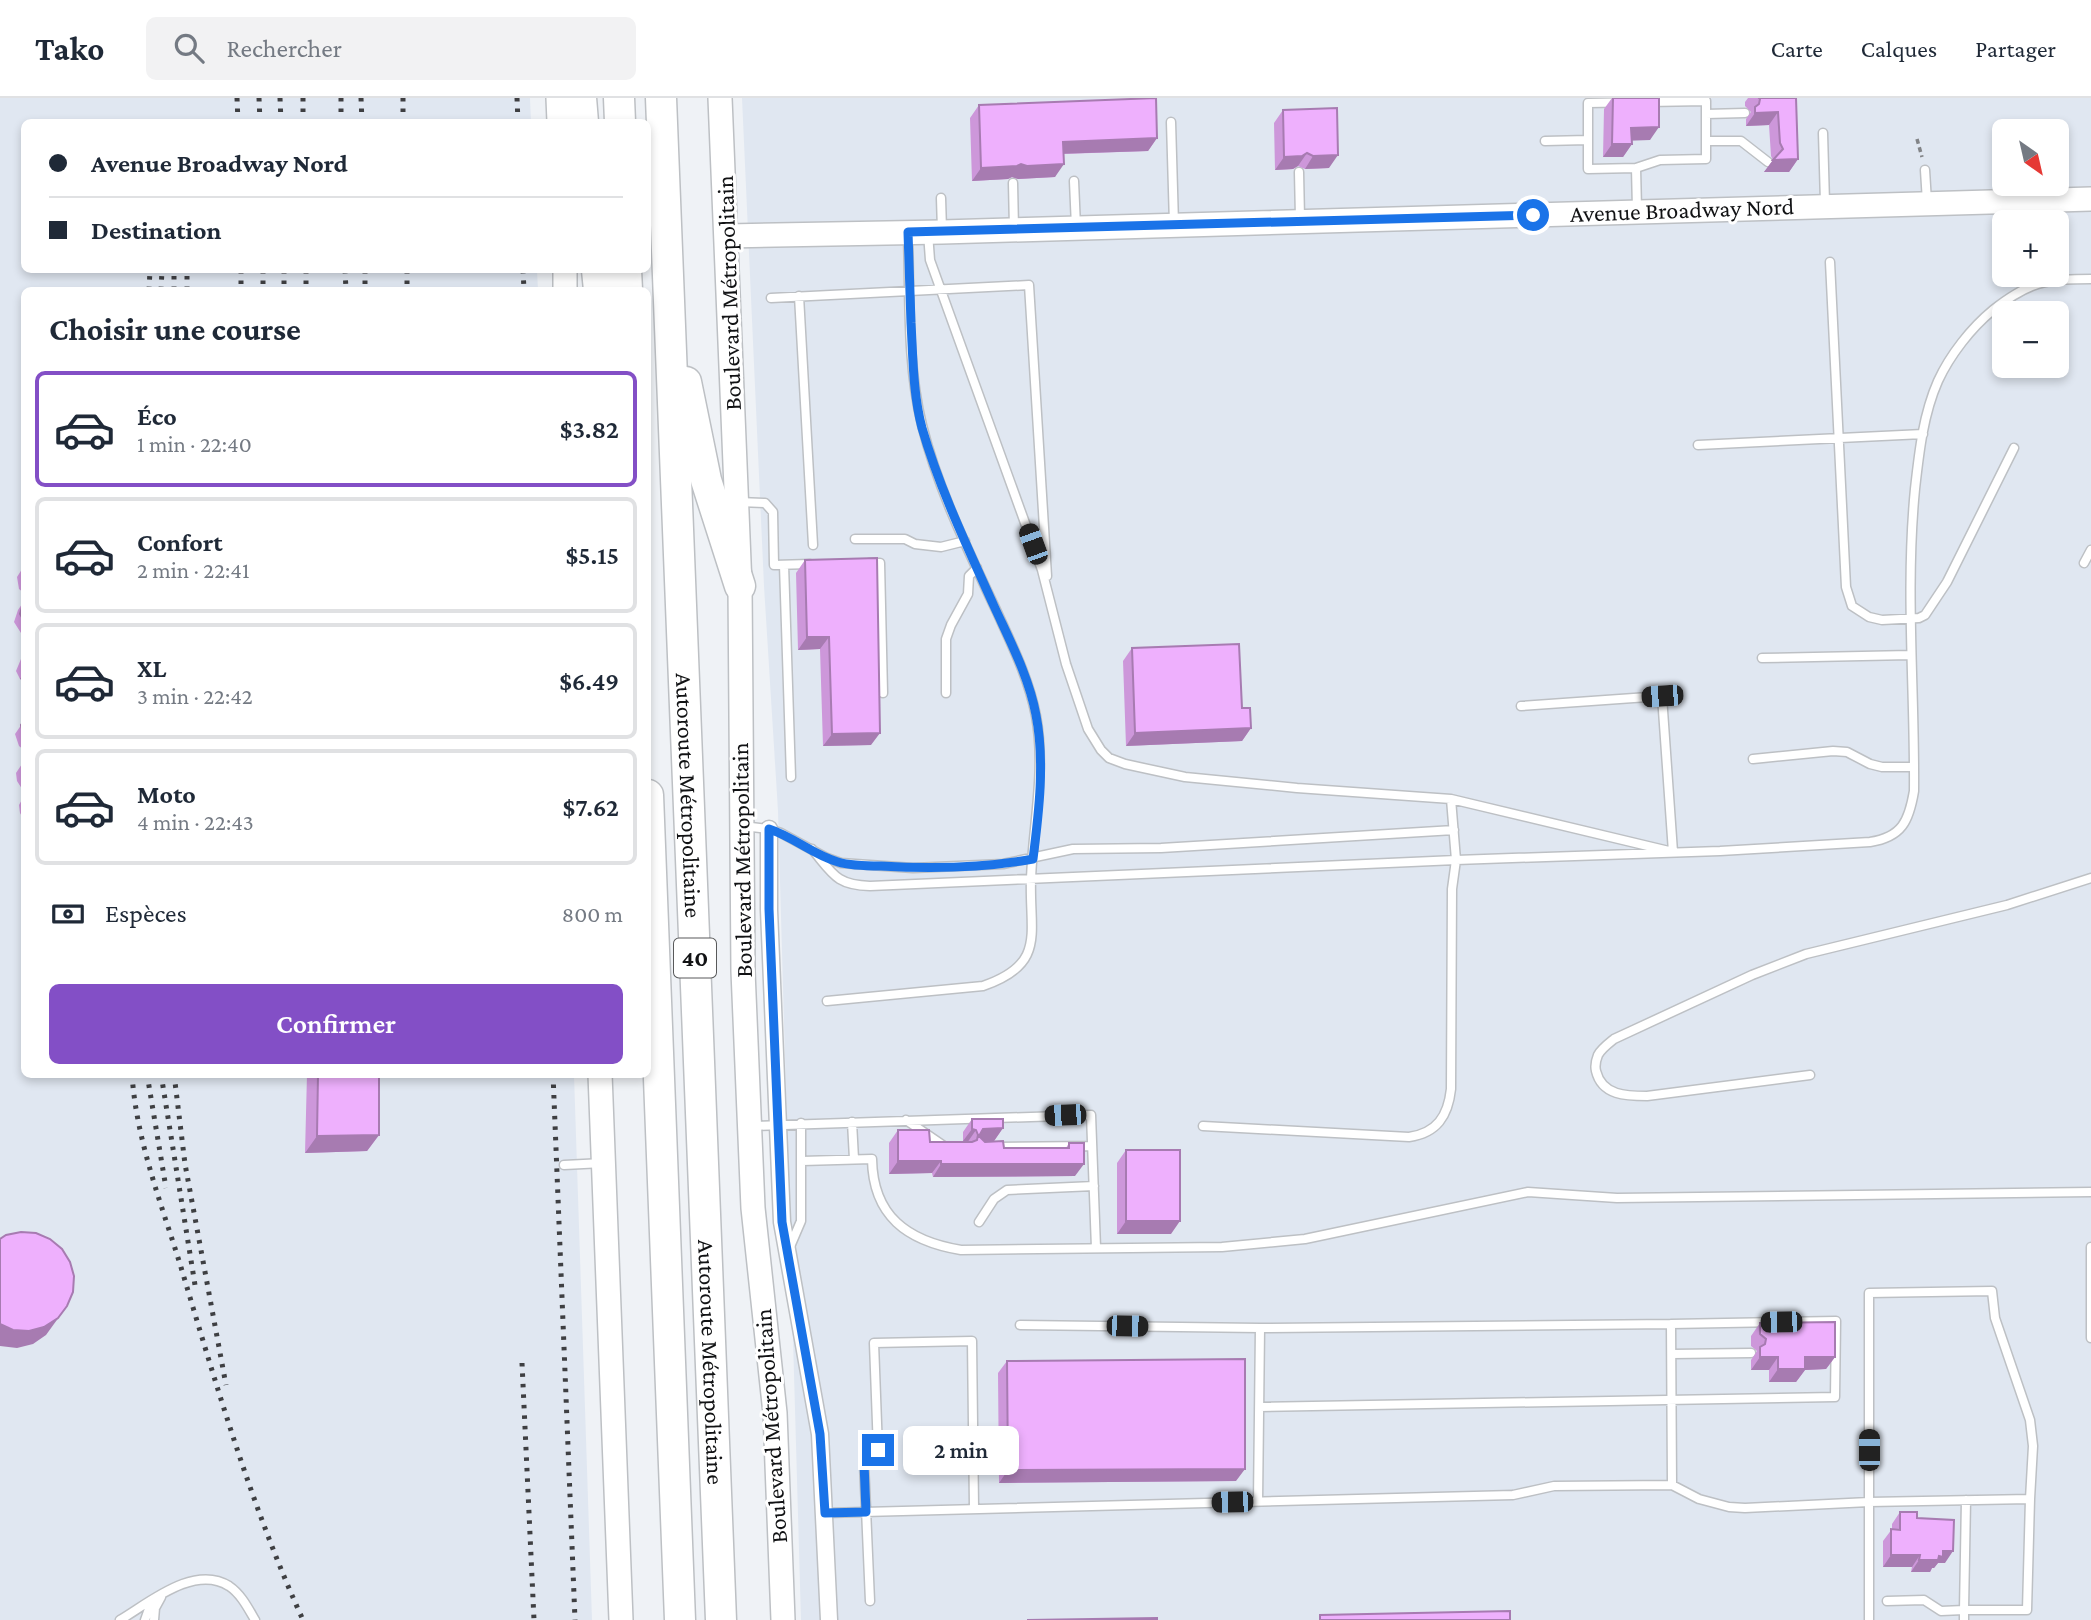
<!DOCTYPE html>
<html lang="fr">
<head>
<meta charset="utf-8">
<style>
  body { margin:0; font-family:"Crimson Pro",serif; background:#f2f2f3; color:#1f2937; height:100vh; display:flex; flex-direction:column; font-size:26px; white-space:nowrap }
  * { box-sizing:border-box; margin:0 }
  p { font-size:23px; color:#747a83 }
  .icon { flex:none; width:38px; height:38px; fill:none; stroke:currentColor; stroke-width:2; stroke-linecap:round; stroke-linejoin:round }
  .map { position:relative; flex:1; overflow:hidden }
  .details { position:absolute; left:21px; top:189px; width:630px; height:791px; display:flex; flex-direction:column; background:#fff; border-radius:10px; box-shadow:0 4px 10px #0003 }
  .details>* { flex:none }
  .hud { position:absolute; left:21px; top:21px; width:630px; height:154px; border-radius:10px; box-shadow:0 4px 10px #0003; display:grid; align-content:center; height:154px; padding:0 28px; background:#fff }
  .needle { width:46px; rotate:146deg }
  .fabs { position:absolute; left:1992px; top:21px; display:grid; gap:14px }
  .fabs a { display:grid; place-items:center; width:77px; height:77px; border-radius:10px; background:#fff; box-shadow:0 4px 10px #0003; font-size:35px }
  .end { position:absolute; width:32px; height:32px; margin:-16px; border:9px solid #1a73e8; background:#fff; box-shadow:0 0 0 4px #fff }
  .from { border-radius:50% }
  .bubble { position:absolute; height:49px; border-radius:10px; background:#fff; box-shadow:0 4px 10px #0003; font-size:23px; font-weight:600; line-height:49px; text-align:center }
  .car { position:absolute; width:21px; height:42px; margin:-21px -10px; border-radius:9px; box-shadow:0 0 5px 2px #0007; background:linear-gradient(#222 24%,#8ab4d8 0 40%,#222 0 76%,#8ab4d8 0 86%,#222 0) }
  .hud b { display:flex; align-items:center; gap:24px; height:66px; font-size:26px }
  .hud b+b { border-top:2px solid #e0e1e3 }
  .hud i { width:18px; height:18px; background:#1f2937 }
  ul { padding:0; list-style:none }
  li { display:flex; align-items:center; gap:21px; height:116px; margin:0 14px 10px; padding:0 14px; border:4px solid #e0e1e3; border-radius:10px }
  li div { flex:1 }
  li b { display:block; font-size:26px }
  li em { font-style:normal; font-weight:600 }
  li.active { border-color:#834fc6 }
  li>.icon { width:63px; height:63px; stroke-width:1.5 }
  h2 { padding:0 28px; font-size:32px; line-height:84px }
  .pay { display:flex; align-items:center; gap:18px; height:77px; padding:0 28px; font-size:26px }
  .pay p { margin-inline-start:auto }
  .primary-button { display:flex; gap:14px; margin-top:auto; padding:14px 28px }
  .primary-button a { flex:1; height:80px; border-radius:10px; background:#834fc6; color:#fff; font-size:28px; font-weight:600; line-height:80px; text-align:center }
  header { display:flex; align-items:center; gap:42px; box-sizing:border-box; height:98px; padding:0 35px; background:#fff; border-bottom:2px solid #e0e1e3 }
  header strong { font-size:33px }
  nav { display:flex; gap:38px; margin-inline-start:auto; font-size:24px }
  .search { width:490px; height:63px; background:#f2f2f3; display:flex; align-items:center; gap:18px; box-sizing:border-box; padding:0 24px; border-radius:10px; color:#747a83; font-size:26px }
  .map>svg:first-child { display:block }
  .built { fill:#e0e7f1; fill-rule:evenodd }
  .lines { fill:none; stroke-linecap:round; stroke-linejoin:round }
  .lane-casing { stroke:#bdc0c4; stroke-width:11 }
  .street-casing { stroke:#bdc0c4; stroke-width:19 }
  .secondary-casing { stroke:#bdc0c4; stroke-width:26 }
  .highway-casing { stroke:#bdc0c4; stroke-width:33 }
  .path { stroke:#828487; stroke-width:3.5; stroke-dasharray:5 3.5; stroke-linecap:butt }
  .lane { stroke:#fff; stroke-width:8 }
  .street { stroke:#fff; stroke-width:16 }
  .secondary { stroke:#fff; stroke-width:23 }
  .highway { stroke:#fff; stroke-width:30 }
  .rail { stroke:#3e3f42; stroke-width:5; stroke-dasharray:3.5 7; stroke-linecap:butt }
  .wall { fill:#cd97da }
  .shaded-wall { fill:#a77bb1 }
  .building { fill:#eeb0fd; stroke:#a77bb1; stroke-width:2 }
  .route { stroke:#1a73e8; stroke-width:9 }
  .labels { text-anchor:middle; stroke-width:6; stroke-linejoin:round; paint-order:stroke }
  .shield { fill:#fff; stroke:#58595a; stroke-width:2 }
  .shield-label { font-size:23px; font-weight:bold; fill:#111214 }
  .street-label { font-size:24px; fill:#111214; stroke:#fff }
</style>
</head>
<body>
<header>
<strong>Tako</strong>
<div class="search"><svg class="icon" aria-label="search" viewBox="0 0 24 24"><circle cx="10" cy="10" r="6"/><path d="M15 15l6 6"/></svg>Rechercher</div>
<nav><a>Carte</a><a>Calques</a><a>Partager</a></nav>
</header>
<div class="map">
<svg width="2091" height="1522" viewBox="0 0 2091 1522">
  <rect width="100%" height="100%" fill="#eff2f6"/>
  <path class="built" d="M0,0h530l1,24h-507v148h513l1,20h-514v784l550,1 18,545h-592z
    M742,0h1349v1522h-1290l-23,-809 -14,-225zM2004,33h52v53h-52zM2004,124h52v53h-52zM2004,215h52v53h-52z"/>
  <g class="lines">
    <g class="lane-casing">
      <path id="lane" d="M1706,3v58l-46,1 -24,8 -48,1v-66z
        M1706,16l39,-1
        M1171,24l3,102
        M1823,35l2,70
        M1545,43l43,-1
        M1706,43h35l27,21
        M1636,70l1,41
        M1925,72l2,32
        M1299,74l1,46
        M1074,83l2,46
        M1013,85l1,46
        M941,100l1,32
        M1830,164l16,325 6,19 17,11 13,3 37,-2 6,-3 22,-33 67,-134
        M799,198l14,249
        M771,200l258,-13 18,291
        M1698,347l225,-11
        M739,404l26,1 8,9 1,53 36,-1
        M855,441h50l10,5 26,3 24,-6
        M869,465h11l3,130
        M2084,465l7,-13
        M784,467l7,212
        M1762,560l148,-3
        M946,595v-54l5,-14 17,-31 1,-18 8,-8
        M1753,661l80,-8 14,1 23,12 12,3h32
        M1451,701l222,53 -11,-156 -141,10
        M743,728l26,3 12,4 46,25 14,5 72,5 90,-4 70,-15 88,-1 293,-18
        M812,751c21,25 24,36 58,37l586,-26 -5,-61 -154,-11 -112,-11 -60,-13 -16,-6 -8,-8 -13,-21 -22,-65 -24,-94 -112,-310 -2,-27
        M827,903l156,-15c64,-22 46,-53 48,-107 2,-54 15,-109 5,-163 -7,-37 -24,-71 -39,-104 -28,-60 -59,-122 -75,-187 -15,-60 -12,-128 -14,-190
        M1810,977l-163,21c-20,0 -45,0 -51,-25 -1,-4 0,-11 2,-16 3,-6 11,-12 16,-16l138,-64 54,-21 201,-49 84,-27
        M906,1022l38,26
        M852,1024l2,37
        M752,1028l339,-11 5,133
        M1203,1028l206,11c28,-4 39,-21 42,-48l1,-200 4,-29 264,-9 150,-9c32,-5 39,-21 44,-51 1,-102 -9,-199 1,-302 4,-36 8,-74 23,-108 12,-26 33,-53 55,-71 14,-11 28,-21 45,-26 17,-5 36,-5 53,-5
        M994,1049l98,-1
        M802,1063l70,-2c1,57 35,82 89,91l261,-3 83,-8 223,-47 89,6 474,-6
        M564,1067l39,-2
        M979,1124l15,-23 13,-9 87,-4
        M2091,1149v91
        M789,1151l12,-28v-98
        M1020,1227l240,3 -2,173
        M1260,1230l411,-4 1,161
        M1672,1256l79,-1
        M1259,1309l576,-10 1,-76 -165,3
        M1966,1402l-2,110h63l3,-111
        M825,1415l688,-18 41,-9 118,-1 27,14 30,8 16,1 124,-6 161,-3 3,-53 -3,-26 -35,-102 -3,-27 -123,2v327
        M870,1503l-6,-138 14,-13 -4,-107 98,-2 2,167
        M1887,1503l37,-1 17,11 23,-1v10
        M120,1522c29,-17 74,-56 109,-34 12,8 19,22 26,34
        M145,1522l6,-17
        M154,1522l1,-12 6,-11"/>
    </g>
    <g class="street-casing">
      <path id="street" d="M769,731v81l13,312 38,212 9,186"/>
    </g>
    <g class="secondary-casing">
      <path id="secondary" d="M558,0l1,24
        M720,0l20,488 3,385 10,237 22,205 8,207
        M727,138l215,-4 1149,-33
        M565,172v20
        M600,976l21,546"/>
    </g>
    <g class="highway-casing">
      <g id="highway">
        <path d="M581,0l2,24"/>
        <path d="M619,0l1,24"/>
        <path id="s1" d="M661,0l60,1522"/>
        <path d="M597,172l2,20"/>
        <path d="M626,172l1,20"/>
        <path d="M686,284l20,98 34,106"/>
        <path d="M648,697l32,825"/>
      </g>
    </g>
    <path class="path" d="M1917,41l5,18
      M987,1363h11"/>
    <use href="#lane" class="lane"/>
    <use href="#street" class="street"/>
    <use href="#secondary" class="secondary"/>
    <use href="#highway" class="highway"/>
    <path class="rail" d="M237,0l1,24
      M259,0l1,24
      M280,0l1,24
      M303,0v24
      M341,0v24
      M361,0l1,24
      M403,0v24
      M517,0l1,24
      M241,172v20
      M263,172v20
      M284,172v20
      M306,172v20
      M345,172l1,20
      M365,172v20
      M407,172v20
      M523,172l1,20
      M149,192l1,-20
      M161,192l1,-20
      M174,192v-20
      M187,192v-20
      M132,976c4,65 29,129 48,190 36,120 71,242 123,356
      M147,976l19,114
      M161,976l34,211
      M174,976l11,90 41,221
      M553,976l22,546
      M522,1265l12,257"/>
  </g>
  <path class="wall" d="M1612,0h47l-9,42h-18v4l-9,13h-20l1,-48z
    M1748,0h48l2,61 -9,13h-25l9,-12 -2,-4 -2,-31 -23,1v-7l5,-7 -6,-6v-4z
    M979,7l178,33 -9,13 -85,3 -8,23 -37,2 -6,-2 -4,2 -36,2 -2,-63z
    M1283,12l46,58 -24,1 -7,-3 -5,3 -18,1 -1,-47z
    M805,462l66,185 -48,1 -3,-97 -22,1 -2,-77z
    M24,468v27l-5,-4 -2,-12z
    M24,503v33l-3,-1 -7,-11 4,-12z
    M1132,550l119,80 -9,13 -116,5 -3,-85z
    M24,556v27l-4,-2 -4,-8 5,-12z
    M24,623v29l-5,-4 -4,-12z
    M24,663v31l-7,-11 -1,-8z
    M24,698v24l-4,-7 -1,-8z
    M24,735v17l-2,-2 -1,-8z
    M307,976h72v61l-12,16 -62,2z
    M972,1021l31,9 -9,13 10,7h62l3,-5 6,33 -142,1 -1,-4 -43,1v-31l9,-13 32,12 33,-1v-9z
    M1126,1052l45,84h-54v-71z
    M1760,1225l75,34 -9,12 -21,1 -9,12h-27v-12h-18v-10l6,-9 -6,-5v-10z
    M1007,1263l229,120 -237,2 -1,-110z
    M1900,1414l17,6 28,45h-7l-4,5h-2l-2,4h-19l1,-5h-29v-26l9,-12v-5z"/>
  <path class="shaded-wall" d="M1778,14l-9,13 -23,1 9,-13z
    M1659,29l-9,13 -28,1 9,-13z
    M1157,40l-9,13 -94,3 9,-12z
    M1612,46h20l-9,13h-20z
    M1307,55l-9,13 -5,3 -18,1 9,-13z
    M1338,57l-9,13 -24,1 8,-13z
    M1798,61l-9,13h-25l9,-12z
    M1021,66h43l-9,13 -37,2 -6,-2 -4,2 -36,2 9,-13z
    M807,539h22l-9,12 -22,1z
    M24,574v9l-4,-2z
    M1251,630l-9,13 -116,5 9,-13z
    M880,635l-9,12 -48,1 9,-12z
    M1003,1030l-9,13 -19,1 8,-13z
    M972,1031l4,1 -9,13 -4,-2z
    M379,1037l-12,16 -62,2 12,-17z
    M898,1063h43l-9,12 -43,1z
    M941,1066h143l-9,12 -142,1z
    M1126,1123h54l-9,13h-54z
    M67,1208l-21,29 -13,9 -16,4 -17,-2v-22z
    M1760,1259h18l-9,13h-18z
    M1805,1259h30l-9,12 -21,1 -9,12h-27l9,-13z
    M1245,1371l-9,12 -237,2 9,-13z
    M1943,1453h10l-8,12h-7l-4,5h-2l-2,4h-19l8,-12 20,-4z
    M1891,1457h29l-8,12h-29z"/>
  <path class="building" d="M1156,0l1,40 -94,4 1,22 -37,2 -6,-2 -4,2 -36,2 -2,-63z
    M1613,0h46v29l-28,1 1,16h-20z
    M1759,0h37l2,61 -25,1 10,-11 -3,-6 -2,-31 -23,1v-6l4,-3 1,-5z
    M1337,10l1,47 -25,1 -6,-3 -5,3 -18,1 -1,-47z
    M877,460l3,175 -48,1 -3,-97h-22l-2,-77z
    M24,503v20l-4,-7z
    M1239,546l3,64h8l1,20 -116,5 -3,-85z
    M24,623v16l-3,-12z
    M24,663v14l-2,-11z
    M318,976h61v61l-62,1z
    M972,1021h31v9l-20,1 -4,7 6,6 18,-1 1,7h65v-5h15v21h-143v-3h-43v-31h31l1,12h42l5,-2 1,-5 -2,-5 -4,-1z
    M1126,1052h54v71h-54z
    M21,1134l15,1 14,6 12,10 8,13 4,14 -1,16 -6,14 -9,12 -14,9 -15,4 -16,-1 -13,-6v-85l6,-4z
    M1835,1224v35h-30v12h-27v-12h-18v-10l5,-3 1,-5 -6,-5v-11z
    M1245,1261v110l-237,1 -1,-109z
    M1900,1414h17v6l37,2 -1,31h-10v6l-4,-1 -1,4h-19l1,-5h-29v-26l9,1z
    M1510,1513v9h-190v-5z
    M1157,1520v2h-130z"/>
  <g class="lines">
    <path class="route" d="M878,1352l-14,13 2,49 -41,1 -5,-79 -38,-212 -13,-313v-80c25,8 44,26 69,33 13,4 29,4 43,4 50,3 103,2 152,-7 6,-47 12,-98 3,-144 -7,-38 -26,-74 -42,-109 -26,-58 -54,-116 -72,-178 -9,-34 -9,-70 -11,-105 -1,-30 -2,-60 -3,-91l625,-17"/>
  </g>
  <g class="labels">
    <rect class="shield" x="674" y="840.5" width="42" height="39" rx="5"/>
    <g class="shield-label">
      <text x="695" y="868">40</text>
    </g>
    <g class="street-label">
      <text transform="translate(1682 112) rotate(-2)" y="8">Avenue Broadway Nord</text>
      <text transform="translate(729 195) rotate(-92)" y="8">Boulevard Métropolitain</text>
      <text dy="8" stroke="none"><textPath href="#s1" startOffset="698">Autoroute Métropolitaine</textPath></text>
      <text transform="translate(742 762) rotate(-91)" y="8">Boulevard Métropolitain</text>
      <text dy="8" stroke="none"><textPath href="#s1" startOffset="1265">Autoroute Métropolitaine</textPath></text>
      <text transform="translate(771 1328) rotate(-94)" y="8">Boulevard Métropolitain</text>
    </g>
  </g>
</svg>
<div class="fabs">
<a><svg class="needle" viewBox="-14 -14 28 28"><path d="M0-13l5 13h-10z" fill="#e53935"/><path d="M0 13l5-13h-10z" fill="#747a83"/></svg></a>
<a>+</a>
<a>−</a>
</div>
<i class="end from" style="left:1533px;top:117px"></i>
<i class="end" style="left:878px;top:1352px"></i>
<div class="bubble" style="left:903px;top:1328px;width:116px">2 min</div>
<i class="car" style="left:1033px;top:446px;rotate:340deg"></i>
<i class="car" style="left:1662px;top:598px;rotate:266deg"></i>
<i class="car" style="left:1065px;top:1017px;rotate:268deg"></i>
<i class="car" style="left:1781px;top:1224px;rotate:269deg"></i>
<i class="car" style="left:1127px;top:1228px;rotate:91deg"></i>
<i class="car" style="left:1869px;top:1352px;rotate:0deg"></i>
<i class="car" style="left:1232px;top:1404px;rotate:269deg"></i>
<div class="hud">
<b><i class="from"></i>Avenue Broadway Nord</b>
<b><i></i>Destination</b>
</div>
<section class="details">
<h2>Choisir une course</h2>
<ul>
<li class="active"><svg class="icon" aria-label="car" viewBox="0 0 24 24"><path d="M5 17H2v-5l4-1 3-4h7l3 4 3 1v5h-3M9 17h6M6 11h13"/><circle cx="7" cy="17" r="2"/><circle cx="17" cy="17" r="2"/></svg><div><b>Éco</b><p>1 min · 22:40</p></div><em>$3.82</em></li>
<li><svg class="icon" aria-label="car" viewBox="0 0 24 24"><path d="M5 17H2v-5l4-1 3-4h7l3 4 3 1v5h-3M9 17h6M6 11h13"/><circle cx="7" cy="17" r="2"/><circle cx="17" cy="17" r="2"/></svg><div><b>Confort</b><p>2 min · 22:41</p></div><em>$5.15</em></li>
<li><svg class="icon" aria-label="car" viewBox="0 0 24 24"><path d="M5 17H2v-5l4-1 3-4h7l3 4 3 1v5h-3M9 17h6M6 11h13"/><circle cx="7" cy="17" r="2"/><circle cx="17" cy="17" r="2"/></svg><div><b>XL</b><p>3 min · 22:42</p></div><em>$6.49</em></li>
<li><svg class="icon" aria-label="car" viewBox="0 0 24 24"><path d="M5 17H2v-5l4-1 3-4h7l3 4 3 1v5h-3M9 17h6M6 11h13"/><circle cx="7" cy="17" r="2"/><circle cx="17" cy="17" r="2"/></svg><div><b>Moto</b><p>4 min · 22:43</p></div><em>$7.62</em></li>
</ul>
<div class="pay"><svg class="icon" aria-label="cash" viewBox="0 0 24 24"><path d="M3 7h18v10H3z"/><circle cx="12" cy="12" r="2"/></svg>Espèces<p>800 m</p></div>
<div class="primary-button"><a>Confirmer</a></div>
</section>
</div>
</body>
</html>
